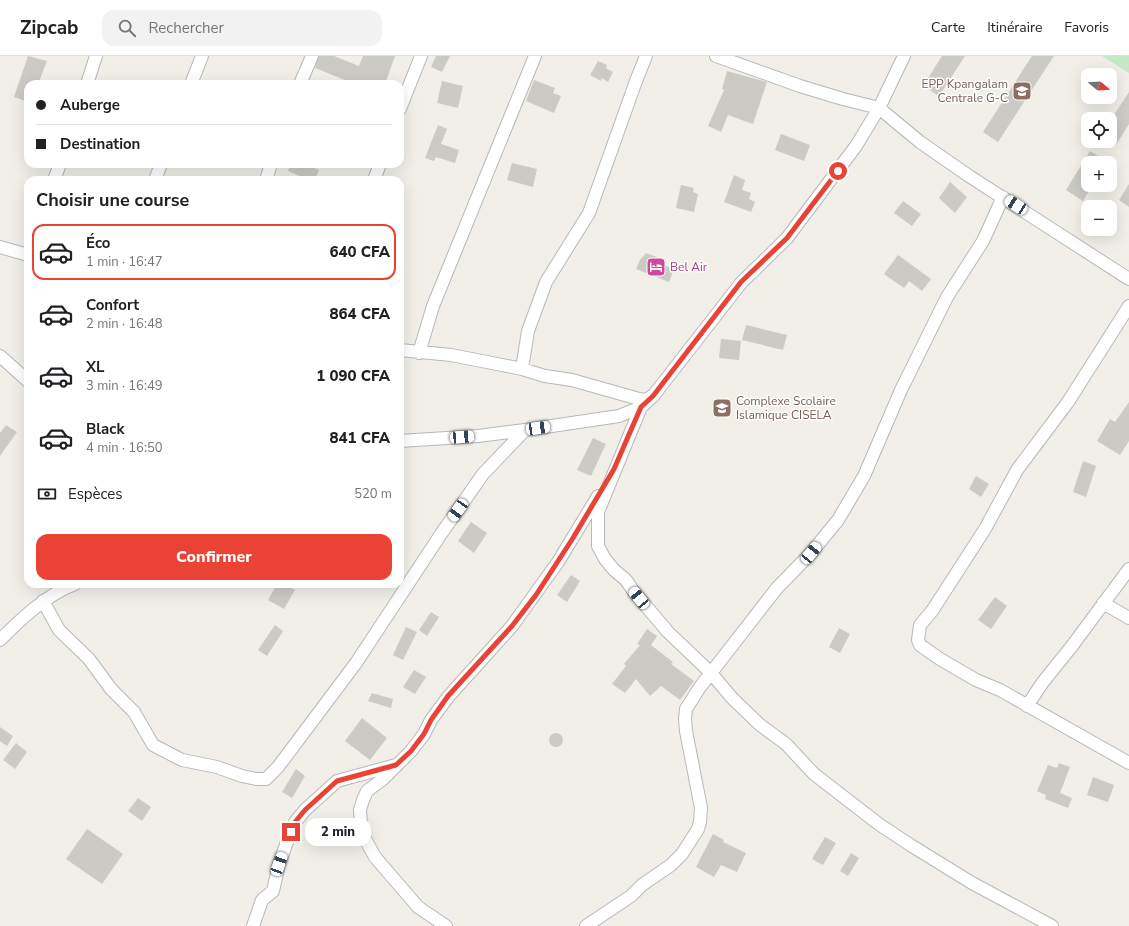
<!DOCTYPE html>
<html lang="fr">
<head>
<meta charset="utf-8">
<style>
  body { margin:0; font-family:"Nunito Sans",sans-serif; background:#f2f2f2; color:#202124; height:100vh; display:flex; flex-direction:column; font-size:15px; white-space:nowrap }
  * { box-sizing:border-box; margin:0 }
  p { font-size:13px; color:#757577 }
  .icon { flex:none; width:22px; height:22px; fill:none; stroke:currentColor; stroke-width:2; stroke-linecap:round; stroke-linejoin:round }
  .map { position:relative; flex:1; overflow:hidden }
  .panel { position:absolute; left:24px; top:120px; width:380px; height:412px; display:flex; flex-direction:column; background:#fff; border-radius:12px; box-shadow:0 4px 16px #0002 }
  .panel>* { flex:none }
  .hud { position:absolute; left:24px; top:24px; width:380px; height:88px; border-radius:12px; box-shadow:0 4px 16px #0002; display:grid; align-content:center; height:88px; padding:0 12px; background:#fff }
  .needle { width:26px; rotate:108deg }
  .controls { position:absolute; left:1081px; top:12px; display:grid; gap:8px }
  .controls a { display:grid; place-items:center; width:36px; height:36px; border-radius:8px; background:#fff; box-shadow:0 4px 16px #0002; font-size:20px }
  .end { position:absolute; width:18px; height:18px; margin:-9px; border:5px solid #ea4335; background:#fff; box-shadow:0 0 0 2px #fff }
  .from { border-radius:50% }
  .bubble { position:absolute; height:28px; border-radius:12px; background:#fff; box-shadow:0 4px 16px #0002; font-size:13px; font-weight:800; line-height:28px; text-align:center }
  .car { position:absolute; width:12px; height:24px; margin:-12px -6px; border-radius:5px; box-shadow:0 0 3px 1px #0007; background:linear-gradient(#fff 24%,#345 0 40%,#fff 0 76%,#345 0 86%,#fff 0) }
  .hud b { display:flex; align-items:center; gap:14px; height:38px; font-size:15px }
  .hud b+b { border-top:1px solid #e0e0e0 }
  .hud i { width:10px; height:10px; background:#202124 }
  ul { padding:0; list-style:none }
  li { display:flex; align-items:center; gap:12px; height:56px; margin:0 8px 6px; padding:0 4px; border:2px solid transparent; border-radius:12px }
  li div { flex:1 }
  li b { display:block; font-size:15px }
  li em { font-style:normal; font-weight:800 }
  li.active { border-color:#ea4335 }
  li>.icon { width:36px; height:36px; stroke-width:1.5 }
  h2 { padding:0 12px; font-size:18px; line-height:48px }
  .pay { display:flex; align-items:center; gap:10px; height:44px; padding:0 12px; font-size:15px }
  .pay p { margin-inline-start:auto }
  .primary-button { display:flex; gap:8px; margin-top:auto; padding:8px 12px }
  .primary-button a { flex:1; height:46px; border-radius:12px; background:#ea4335; color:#fff; font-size:16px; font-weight:800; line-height:46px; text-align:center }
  header { display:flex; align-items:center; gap:24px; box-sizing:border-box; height:56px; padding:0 20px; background:#fff; border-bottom:1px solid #e0e0e0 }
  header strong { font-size:19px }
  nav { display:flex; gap:22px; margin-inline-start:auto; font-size:14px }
  .search { width:280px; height:36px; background:#f2f2f2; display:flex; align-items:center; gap:10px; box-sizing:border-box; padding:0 14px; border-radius:12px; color:#757577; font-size:15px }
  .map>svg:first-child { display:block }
  .green { fill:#c5e8c5 }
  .building { fill:#cccac5 }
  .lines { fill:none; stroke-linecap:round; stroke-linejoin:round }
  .minor-casing { stroke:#b5b8bc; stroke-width:14 }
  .minor { stroke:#fff; stroke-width:12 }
  .route { stroke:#ea4335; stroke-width:5 }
  .labels { text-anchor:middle; stroke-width:3; stroke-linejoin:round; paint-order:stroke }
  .education-label { font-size:12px; fill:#785e54; stroke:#fff; text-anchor:end }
  .hotel-label { font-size:12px; fill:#b23c85; stroke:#fff; text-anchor:start }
</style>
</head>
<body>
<header>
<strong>Zipcab</strong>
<div class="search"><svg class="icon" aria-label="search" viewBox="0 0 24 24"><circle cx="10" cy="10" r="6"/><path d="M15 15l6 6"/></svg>Rechercher</div>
<nav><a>Carte</a><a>Itinéraire</a><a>Favoris</a></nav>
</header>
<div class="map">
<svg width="1129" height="870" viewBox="0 0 1129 870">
  <rect width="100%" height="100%" fill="#f1efe8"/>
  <path class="green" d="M1102,0h27v17z"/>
  <path class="building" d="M28,0l19,5 -9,23h-10v18l-14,-5z
    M319,0h15l25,10 4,-10h32l-10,28h-30l-40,-16z
    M436,0h14l-8,16 -11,-5z
    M942,0h23l-26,40 -16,-10z
    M1032,0h22l-56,86 -15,-10z
    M598,5l9,4 -1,3 7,4 -5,10 -6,-4 -1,3 -11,-6z
    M727,15l40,11 -14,42 -25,-9 -7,17 -13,-6 16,-36 -2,-1z
    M534,24l21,8 -2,5 8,3 -7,17 -28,-12z
    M442,25l21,5 -5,22 -21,-5z
    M1129,36v32l-13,21 -6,-4v-20z
    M438,69l9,4 -6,15 18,6 -4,13 -19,-6 -2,4 -9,-3z
    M781,78l29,11 -6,16 -29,-11z
    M1090,95l20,12h-22v22h5l-10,16 -17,-11z
    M512,107l25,6 -4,18 -26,-7z
    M291,108h14l14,6 -4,10h-6l-21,-9z
    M734,119l11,5 -3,10 9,3 -2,6 6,3 -4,10 -27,-10z
    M950,126l17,15 -12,16 -16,-15z
    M1129,128v23l-10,-7z
    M681,129l13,3 -1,4 5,2 -4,18 -18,-4z
    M903,145l18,13 -9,12 -18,-13z
    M646,197l11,4 -1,5 18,7 -5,13 -33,-13 4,-9z
    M898,199l33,24 -9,12 -13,-10 -5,7 -20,-14z
    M746,269l41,10 -4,15 -41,-10z
    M721,283l20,2 -2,19 -20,-2z
    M1129,346v39l-9,14 -23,-14 13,-22 5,3z
    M6,369l11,7 -17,24v-23z
    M593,382l13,6 -15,32 -14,-6z
    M1083,405l13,5 -10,31 -13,-5z
    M976,420l13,8 -8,13 -12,-8z
    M471,466l16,11 -13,20 -16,-12z
    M571,519l9,6 -13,21 -10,-7z
    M277,528h8l10,6 -11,19 -16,-9z
    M995,541l12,9 -16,23 -13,-9z
    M431,556l8,5 -12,19 -8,-6z
    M275,569l8,6 -16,25 -9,-6z
    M406,571l11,5 -14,28 -10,-5z
    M839,572l11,6 -10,19 -11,-6z
    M647,573l10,7 -6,9 22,17 -2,2 23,17 -14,19 -19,-14 -11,10 -14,-17 -11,14 -13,-9 14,-18 -2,-2 16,-19 -3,-1z
    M414,614l12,7 -11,17 -12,-7z
    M372,637l21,6 -2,9 -23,-7z
    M362,662l25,20 -17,22 -25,-19z
    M0,671l13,9 -6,10 -7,-5z
    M549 684a7 7 0 1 1 14 0a7 7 0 1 1-14 0Z
    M16,687l11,9 -12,17 -12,-9z
    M1059,707l11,4 -10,26 12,5 -4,10 -23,-9 1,-4 -9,-4 11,-26 9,3z
    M296,713l9,7 -13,22 -10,-6z
    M1093,721l21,8 -6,17 -21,-7z
    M138,742l13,9 -9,14 -14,-10z
    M87,773l36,25 -21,30 -36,-25z
    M713,778l11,6 -1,2 23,11 -9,19 -16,-7 -7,12 -18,-10z
    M825,781l11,6 -13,22 -11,-6z
    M851,797l8,5 -11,18 -8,-5z"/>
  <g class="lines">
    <g class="minor-casing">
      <path id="minor" d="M716,0l84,30 43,13 36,9 41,34 49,34 160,103
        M87,28l9,-28
        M191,28l11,-28
        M300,28l12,-28
        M400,53l21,-53
        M54,124l6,-16
        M155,124l6,-16
        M266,124l5,-16
        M374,124l6,-16
        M0,191l28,8
        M1129,250l-61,96 -51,68 -32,59 -53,82 -12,14 -2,15 2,5 20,14 36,21 24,10 129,73
        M400,294l51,5 41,8 30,6 23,7 27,4 67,19 7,1 6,-4
        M419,297l14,-47 102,-250
        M0,300l28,25
        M522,313l6,-38 18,-49 43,-69 47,-132 10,-25
        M641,351l-43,105v34l7,13 9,11 12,10 8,12 34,40 43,41 21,25 27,26 27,20 28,30 66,51 32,21 60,37 80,43
        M400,385l78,-5 47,-6 94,-14 22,-9 12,-11 88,-113 46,-45 69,-92 23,-38 25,-52
        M43,545l16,29 30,29 22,30 23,23 19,33 29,15 35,7 25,9 14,3h10l12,-12 78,-104 85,-129 42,-60 42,-44
        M1103,547l26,15
        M0,584c22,-22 46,-45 75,-56
        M1027,650l16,-24 29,-36 57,-77
        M253,870l9,-26 11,-9 6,-27 8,-22 8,-20 10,-12 32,-29 59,-16
        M446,870l-28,-19 -43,-50 -11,-20 -3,-12 -1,-15 3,-10 4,-9 16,-12 28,-28 13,-17 7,-14 17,-23 64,-71 46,-64 40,-66
        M586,870l45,-30 11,-11 29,-20 11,-11 16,-25 2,-7 1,-14 -15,-77 -1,-12 1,-10 14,-22 77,-99 34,-35 27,-33 26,-44 37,-86 46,-93 36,-56 20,-44"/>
    </g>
    <use href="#minor" class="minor"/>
  </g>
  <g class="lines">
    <path class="route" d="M291,776l4,-10 10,-12 32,-29 59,-16 15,-14 13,-17 7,-14 17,-24 64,-70 24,-31 37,-57 41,-69 27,-62 12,-11 88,-114 46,-44 51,-67"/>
  </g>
  <defs>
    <g id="school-square" transform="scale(1)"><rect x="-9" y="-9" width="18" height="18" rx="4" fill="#8d6e63" stroke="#fff"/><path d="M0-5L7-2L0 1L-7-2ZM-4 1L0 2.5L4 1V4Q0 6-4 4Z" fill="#fff"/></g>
    <g id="hotel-square" transform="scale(1)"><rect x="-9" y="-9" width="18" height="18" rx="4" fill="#d1479c" stroke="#fff"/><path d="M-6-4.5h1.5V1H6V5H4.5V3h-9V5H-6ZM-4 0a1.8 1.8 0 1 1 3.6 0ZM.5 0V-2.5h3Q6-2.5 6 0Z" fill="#fff"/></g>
  </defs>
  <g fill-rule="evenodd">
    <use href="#school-square" x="1022" y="35"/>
    <use href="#hotel-square" x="656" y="211"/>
    <use href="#school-square" x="722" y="352"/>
  </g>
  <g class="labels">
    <g class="education-label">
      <text x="1008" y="32">EPP Kpangalam<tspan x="1008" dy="14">Centrale G-C</tspan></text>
      <text x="736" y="349" text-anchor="start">Complexe Scolaire<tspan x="736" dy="14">Islamique CISELA</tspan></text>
    </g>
    <g class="hotel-label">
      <text x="670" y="215">Bel Air</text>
    </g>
  </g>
</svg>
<div class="controls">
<a><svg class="needle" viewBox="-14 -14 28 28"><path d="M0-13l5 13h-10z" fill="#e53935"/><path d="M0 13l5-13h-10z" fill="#757577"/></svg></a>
<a><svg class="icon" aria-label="locate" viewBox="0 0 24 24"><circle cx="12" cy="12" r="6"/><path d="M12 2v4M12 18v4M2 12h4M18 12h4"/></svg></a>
<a>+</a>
<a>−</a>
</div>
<i class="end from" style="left:838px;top:115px"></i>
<i class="end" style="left:291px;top:776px"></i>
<div class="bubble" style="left:305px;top:762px;width:66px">2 min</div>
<i class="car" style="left:1016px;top:149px;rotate:303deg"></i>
<i class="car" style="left:538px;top:372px;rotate:82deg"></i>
<i class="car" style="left:462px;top:381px;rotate:86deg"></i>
<i class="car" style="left:458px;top:454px;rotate:215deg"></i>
<i class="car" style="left:811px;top:497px;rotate:39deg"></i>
<i class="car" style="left:639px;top:542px;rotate:321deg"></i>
<i class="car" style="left:279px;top:808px;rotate:20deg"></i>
<div class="hud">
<b><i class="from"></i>Auberge</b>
<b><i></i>Destination</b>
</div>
<section class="panel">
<h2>Choisir une course</h2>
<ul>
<li class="active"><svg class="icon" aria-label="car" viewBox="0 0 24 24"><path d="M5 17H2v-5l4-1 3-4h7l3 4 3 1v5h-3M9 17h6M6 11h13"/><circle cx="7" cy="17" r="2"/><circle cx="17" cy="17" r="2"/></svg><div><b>Éco</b><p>1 min · 16:47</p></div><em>640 CFA</em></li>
<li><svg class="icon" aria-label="car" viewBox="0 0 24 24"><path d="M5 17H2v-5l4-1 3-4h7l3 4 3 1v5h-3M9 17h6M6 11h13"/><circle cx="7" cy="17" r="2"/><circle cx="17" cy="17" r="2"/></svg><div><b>Confort</b><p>2 min · 16:48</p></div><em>864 CFA</em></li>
<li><svg class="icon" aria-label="car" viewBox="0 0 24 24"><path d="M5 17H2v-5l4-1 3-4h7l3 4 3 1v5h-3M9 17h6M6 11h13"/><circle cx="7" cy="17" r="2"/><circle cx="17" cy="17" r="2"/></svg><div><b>XL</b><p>3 min · 16:49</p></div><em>1 090 CFA</em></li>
<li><svg class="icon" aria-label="car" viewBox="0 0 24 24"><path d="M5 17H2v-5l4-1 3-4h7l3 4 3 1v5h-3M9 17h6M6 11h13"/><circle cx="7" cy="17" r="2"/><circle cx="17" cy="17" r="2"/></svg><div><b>Black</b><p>4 min · 16:50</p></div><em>841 CFA</em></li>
</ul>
<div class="pay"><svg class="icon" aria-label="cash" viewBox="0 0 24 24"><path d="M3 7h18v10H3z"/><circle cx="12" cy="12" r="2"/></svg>Espèces<p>520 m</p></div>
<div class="primary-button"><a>Confirmer</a></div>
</section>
</div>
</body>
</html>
